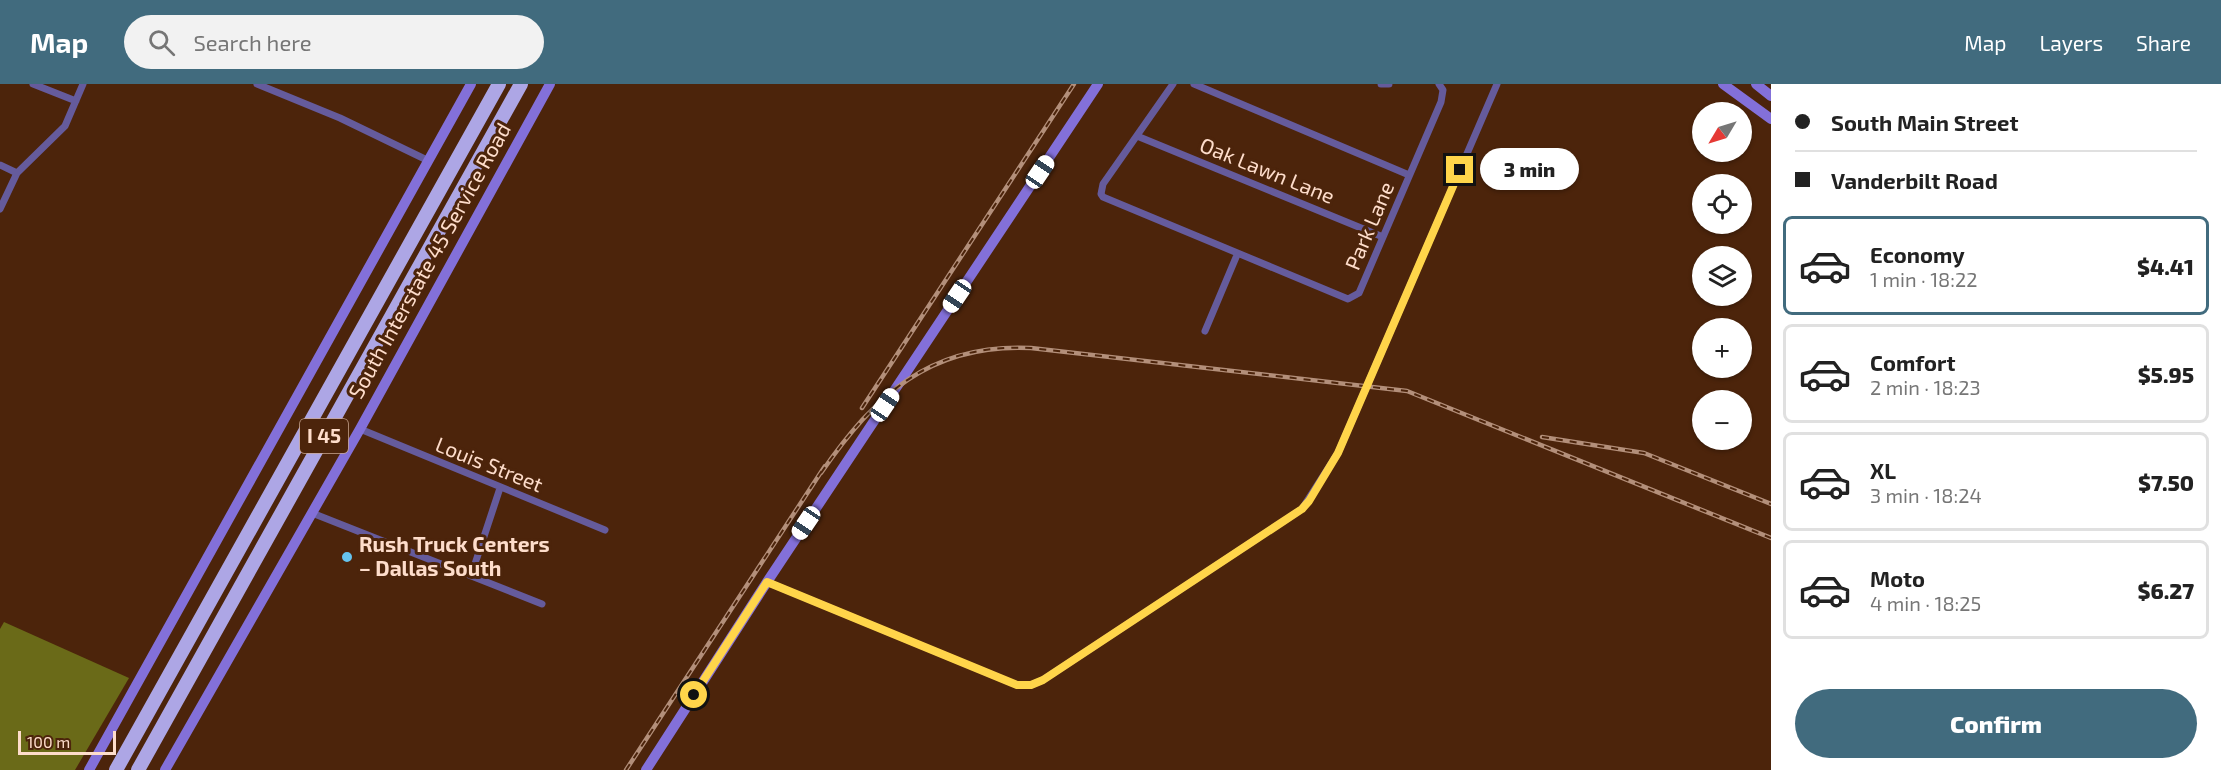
<!DOCTYPE html>
<html lang="en">
<head>
<meta charset="utf-8">
<style>
  body { margin:0; font-family:"Exo 2",sans-serif; background:#f2f2f2; color:#222; height:100vh; display:flex; flex-direction:column; font-size:22px; white-space:nowrap }
  * { box-sizing:border-box; margin:0 }
  p { font-size:20px; color:#767676 }
  .icon { flex:none; width:33px; height:33px; fill:none; stroke:currentColor; stroke-width:2; stroke-linecap:round; stroke-linejoin:round }
  .map { position:relative; flex:1; overflow:hidden }
  .drawer { display:flex; flex-direction:column; background:#fff; width:450px }
  .drawer>* { flex:none }
  .guide { display:grid; align-content:center; height:132px; padding:0 24px; background:#fff }
  .needle { width:39px; rotate:232deg }
  .fabs { position:absolute; left:1692px; top:18px; display:grid; gap:12px }
  .fabs a { display:grid; place-items:center; width:60px; height:60px; border-radius:50%; background:#fff; box-shadow:0 2px 4px #0004; font-size:30px }
  .scale { position:absolute; left:18px; bottom:15px; width:98px; box-sizing:border-box; padding-left:6px; border:3px solid #feddcb; border-top:0; font-size:16px; line-height:21px; white-space:nowrap; color:#feddcb; -webkit-text-stroke:4px #4c240b; paint-order:stroke }
  .end { position:absolute; width:27px; height:27px; margin:-14px; border:8px solid #ffd54a; background:#111; box-shadow:0 0 0 3px #111 }
  .from { border-radius:50% }
  .bubble { position:absolute; height:42px; border-radius:21px; background:#fff; box-shadow:0 2px 4px #0004; font-size:20px; font-weight:800; line-height:42px; text-align:center }
  .car { position:absolute; width:18px; height:36px; margin:-18px -9px; border-radius:8px; box-shadow:0 0 4px 2px #0007; background:linear-gradient(#fff 24%,#345 0 40%,#fff 0 76%,#345 0 86%,#fff 0) }
  .guide b { display:flex; align-items:center; gap:21px; height:57px; font-size:22px }
  .guide b+b { border-top:2px solid #e0e0e0 }
  .guide i { width:15px; height:15px; background:#222 }
  ul { padding:0; list-style:none }
  li { display:flex; align-items:center; gap:18px; height:99px; margin:0 12px 9px; padding:0 12px; border:3px solid #e0e0e0; border-radius:9px }
  li div { flex:1 }
  li b { display:block; font-size:22px }
  li em { font-style:normal; font-weight:800 }
  li.on { border-color:#416b7e }
  li>.icon { width:54px; height:54px; stroke-width:1.5 }
  .button { display:flex; gap:12px; margin-top:auto; padding:12px 24px }
  .button a { flex:1; height:69px; border-radius:36px; background:#416b7e; color:#fff; font-size:24px; font-weight:800; line-height:69px; text-align:center }
  header { display:flex; align-items:center; gap:36px; box-sizing:border-box; height:84px; padding:0 30px; background:#416b7e; color:#fff }
  header strong { font-size:28px }
  nav { display:flex; gap:33px; margin-inline-start:auto; font-size:21px }
  .search { width:420px; height:54px; background:#f2f2f2; display:flex; align-items:center; gap:15px; box-sizing:border-box; padding:0 21px; border-radius:33px; color:#767676; font-size:22px }
  main { display:flex; flex:1; min-height:0 }
  .map>svg:first-child { display:block }
  .forest { fill:#6a6a18 }
  .lines { fill:none; stroke-linecap:round; stroke-linejoin:round }
  .street { stroke:#655b9c; stroke-width:7 }
  .secondary { stroke:#8370d9; stroke-width:10 }
  .highway { stroke:#ada6e5; stroke-width:14 }
  .rail-casing { stroke:#b38f7a; stroke-width:4.5 }
  .rail { stroke:#4c240b; stroke-width:2; stroke-dasharray:7; stroke-linecap:butt }
  .route { stroke:#ffd54a; stroke-width:8 }
  .poi-dot { fill:#66c4ef; stroke:#4c240b; stroke-width:2 }
  .labels { text-anchor:middle; stroke-width:6; stroke-linejoin:round; paint-order:stroke }
  .shield { fill:#4c240b; stroke:#c9a691; stroke-width:1.5 }
  .shield-label { font-size:20px; font-weight:bold; fill:#feddcb }
  .street-label { font-size:21px; fill:#feddcb; stroke:#4c240b }
  .poi-label { font-size:21px; font-weight:bold; fill:#feddcb; stroke:#4c240b; text-anchor:start }
</style>
</head>
<body>
<header>
<strong>Map</strong>
<div class="search"><svg class="icon" aria-label="search" viewBox="0 0 24 24"><circle cx="10" cy="10" r="6"/><path d="M15 15l6 6"/></svg>Search here</div>
<nav><a>Map</a><a>Layers</a><a>Share</a></nav>
</header>
<main>
<div class="map">
<svg width="1771" height="686" viewBox="0 0 1771 686">
  <rect width="100%" height="100%" fill="#4c240b"/>
  <path class="forest" d="M4,538l125,56 -54,92h-75v-141z"/>
  <g class="lines">
    <path class="street" d="M33,0l43,17
      M257,0l83,34 89,43
      M1173,0l-70,100 -2,10 2,3 245,102 11,-6 82,-191 2,-12 -4,-6
      M1194,0l215,91
      M1381,0h8
      M1137,52l246,101
      M0,81l17,8
      M0,125l17,-36 48,-47 18,-42
      M1205,247l32,-76
      M360,345l245,101
      M312,429l230,91
      M471,492l29,-88
      M767,498l250,103h14l12,-5 259,-171 36,-56 159,-369"/>
    <path class="secondary" d="M1723,0l48,35
      M1756,0l15,12
      M89,686l382,-686
      M165,686l195,-341 190,-345
      M646,686l121,-188 331,-498"/>
    <path class="highway" d="M116,686l383,-686
      M138,686l383,-686"/>
    <g class="rail-casing">
      <path id="rail" d="M862,324l212,-324
        M1542,353l102,16 127,51
        M821,389c54,-78 109,-130 210,-125l376,43 364,147
        M626,686l199,-304"/>
    </g>
    <use href="#rail" class="rail"/>
  </g>
  <g class="lines">
    <path class="route" d="M694,611l73,-113 250,103h14l12,-5 259,-171 7,-8 29,-48 122,-283"/>
  </g>
  <circle class="poi-dot" cx="347" cy="473" r="6"/>
  <g class="labels">
    <rect class="shield" x="300" y="335" width="48" height="34" rx="4.5"/>
    <g class="shield-label">
      <text x="324" y="359">I 45</text>
    </g>
    <g class="street-label">
      <text transform="translate(1267 87) rotate(22)" y="7">Oak Lawn Lane</text>
      <text transform="translate(1370 142) rotate(-67)" y="7">Park Lane</text>
      <text transform="translate(430 177) rotate(-61)" y="7">South Interstate 45 Service Road</text>
      <text transform="translate(489 381) rotate(22)" y="7">Louis Street</text>
    </g>
    <g class="poi-label">
      <text x="359" y="468">Rush Truck Centers<tspan x="359" dy="24">– Dallas South</tspan></text>
    </g>
  </g>
</svg>
<div class="fabs">
<a><svg class="needle" viewBox="-14 -14 28 28"><path d="M0-13l5 13h-10z" fill="#e53935"/><path d="M0 13l5-13h-10z" fill="#767676"/></svg></a>
<a><svg class="icon" aria-label="locate" viewBox="0 0 24 24"><circle cx="12" cy="12" r="6"/><path d="M12 2v4M12 18v4M2 12h4M18 12h4"/></svg></a>
<a><svg class="icon" aria-label="layers" viewBox="0 0 24 24"><path d="M12 4l9 5-9 5-9-5zM3 14l9 5 9-5"/></svg></a>
<a>+</a>
<a>−</a>
</div>
<div class="scale">100 m</div>
<i class="end from" style="left:694px;top:611px"></i>
<i class="end" style="left:1460px;top:86px"></i>
<div class="bubble" style="left:1480px;top:64px;width:99px">3 min</div>
<i class="car" style="left:1040px;top:88px;rotate:34deg"></i>
<i class="car" style="left:957px;top:212px;rotate:214deg"></i>
<i class="car" style="left:885px;top:321px;rotate:34deg"></i>
<i class="car" style="left:806px;top:439px;rotate:214deg"></i>
</div>
<section class="drawer">
<div class="guide">
<b><i class="from"></i>South Main Street</b>
<b><i></i>Vanderbilt Road</b>
</div>
<ul>
<li class="on"><svg class="icon" aria-label="car" viewBox="0 0 24 24"><path d="M5 17H2v-5l4-1 3-4h7l3 4 3 1v5h-3M9 17h6M6 11h13"/><circle cx="7" cy="17" r="2"/><circle cx="17" cy="17" r="2"/></svg><div><b>Economy</b><p>1 min · 18:22</p></div><em>$4.41</em></li>
<li><svg class="icon" aria-label="car" viewBox="0 0 24 24"><path d="M5 17H2v-5l4-1 3-4h7l3 4 3 1v5h-3M9 17h6M6 11h13"/><circle cx="7" cy="17" r="2"/><circle cx="17" cy="17" r="2"/></svg><div><b>Comfort</b><p>2 min · 18:23</p></div><em>$5.95</em></li>
<li><svg class="icon" aria-label="car" viewBox="0 0 24 24"><path d="M5 17H2v-5l4-1 3-4h7l3 4 3 1v5h-3M9 17h6M6 11h13"/><circle cx="7" cy="17" r="2"/><circle cx="17" cy="17" r="2"/></svg><div><b>XL</b><p>3 min · 18:24</p></div><em>$7.50</em></li>
<li><svg class="icon" aria-label="car" viewBox="0 0 24 24"><path d="M5 17H2v-5l4-1 3-4h7l3 4 3 1v5h-3M9 17h6M6 11h13"/><circle cx="7" cy="17" r="2"/><circle cx="17" cy="17" r="2"/></svg><div><b>Moto</b><p>4 min · 18:25</p></div><em>$6.27</em></li>
</ul>
<div class="button"><a>Confirm</a></div>
</section>
</main>
</body>
</html>
